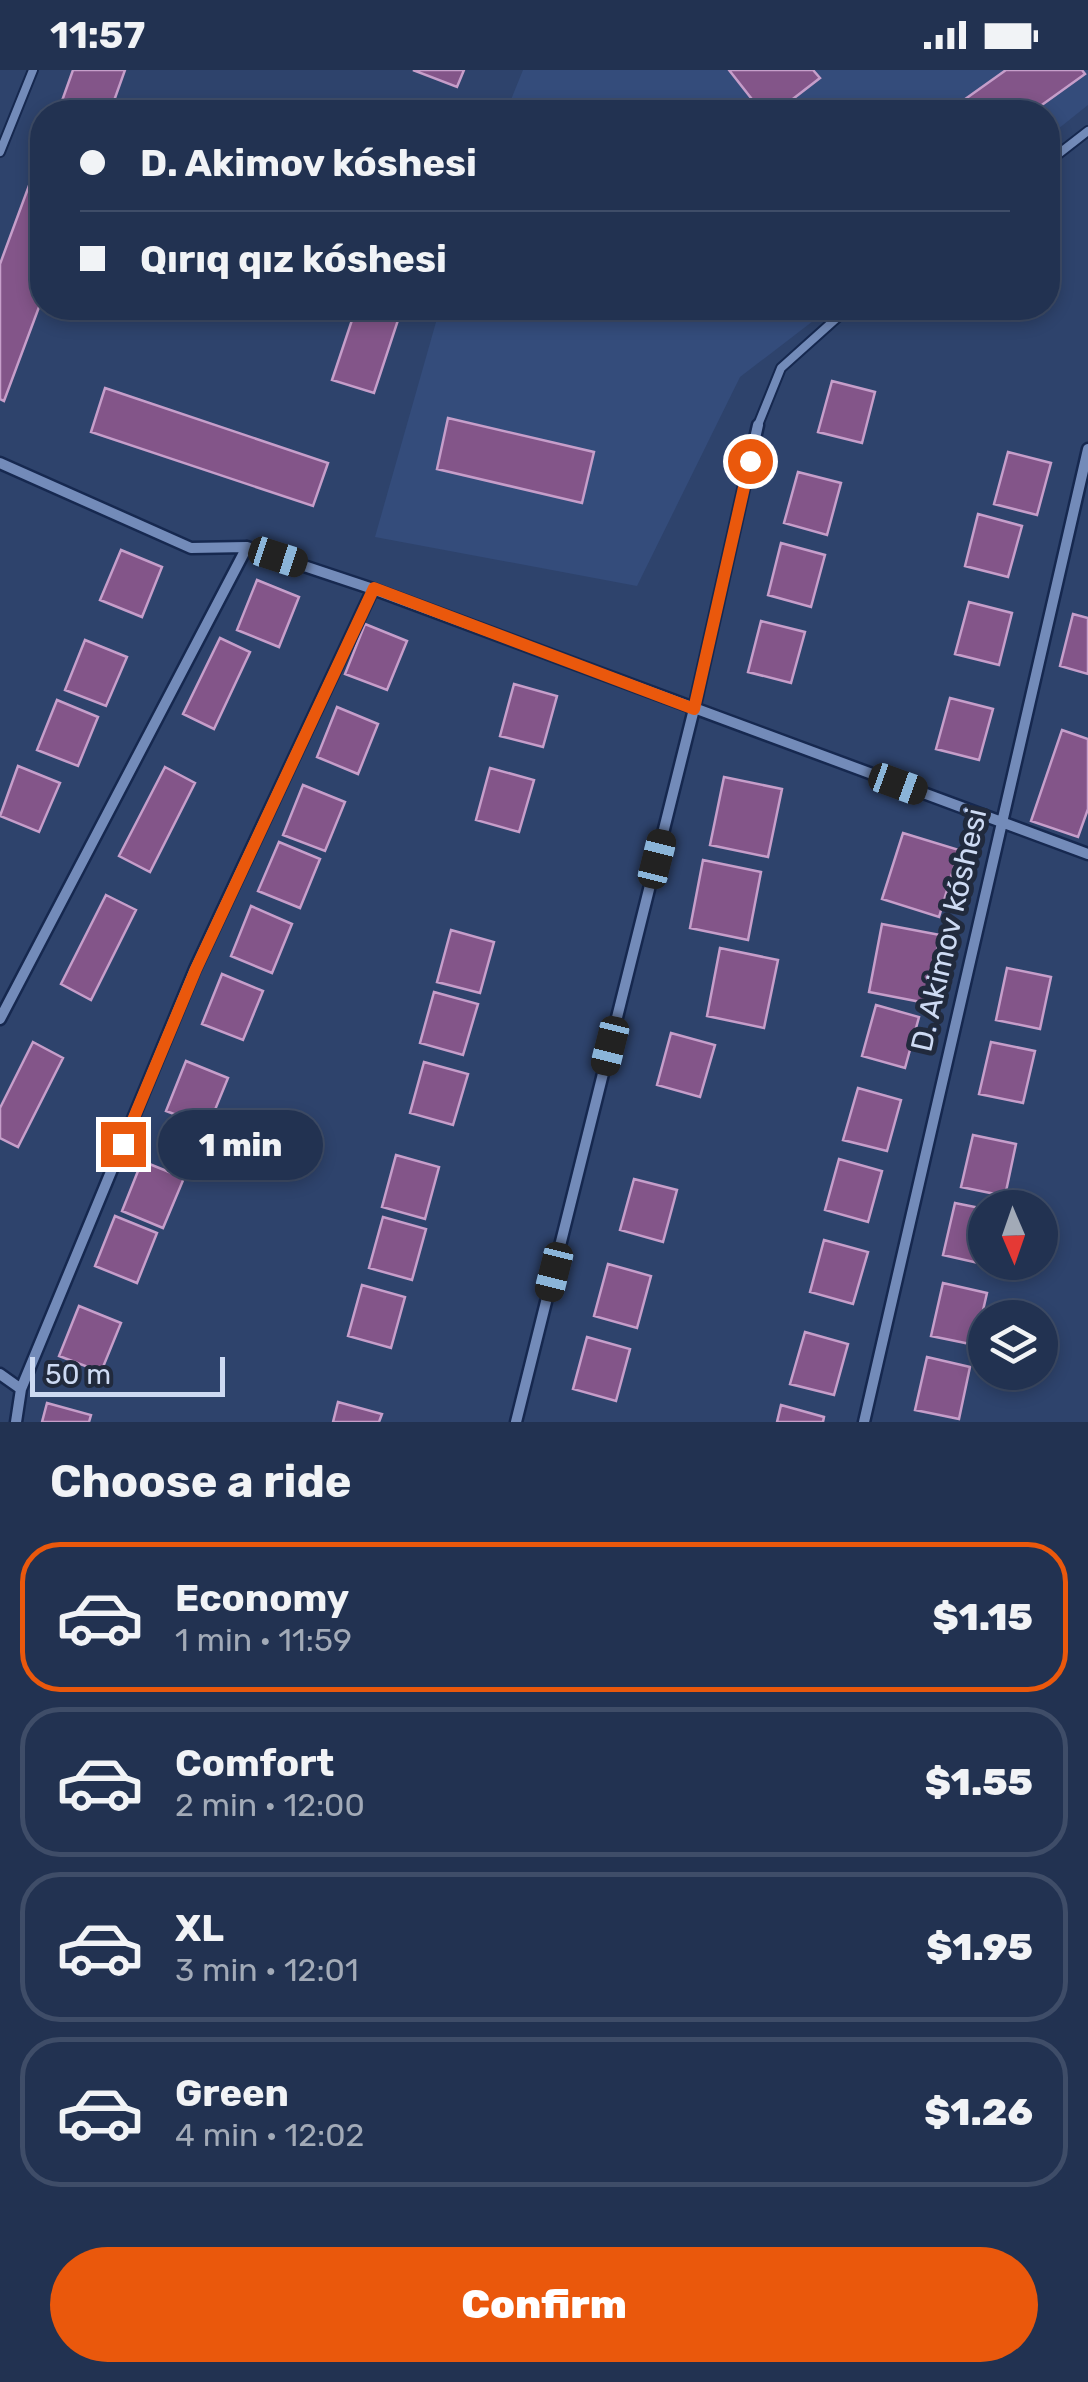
<!DOCTYPE html>
<html lang="en">
<head>
<meta charset="utf-8">
<style>
  body { margin:0; font-family:Rubik,sans-serif; background:#2a3a58; color:#f1f3f6; height:100vh; display:flex; flex-direction:column; font-size:38px; white-space:nowrap }
  * { box-sizing:border-box; margin:0 }
  p { font-size:32px; color:#a2aab7 }
  .icon { flex:none; width:55px; height:55px; fill:none; stroke:currentColor; stroke-width:2; stroke-linecap:round; stroke-linejoin:round }
  .map { position:relative; height:1352px; overflow:hidden }
  .sheet { display:flex; flex-direction:column; background:#223251; flex:1 }
  .sheet>* { flex:none }
  .hud { position:absolute; left:30px; top:30px; width:1030px; height:220px; border-radius:40px; box-shadow:0 5px 15px #0003,0 0 0 2px #3f4d68; display:grid; align-content:center; height:220px; padding:0 50px; background:#223251 }
  .needle { width:65px; rotate:178deg }
  .buttons { position:absolute; left:968px; top:1120px; display:grid; gap:20px }
  .buttons a { display:grid; place-items:center; width:90px; height:90px; border-radius:50%; background:#223251; box-shadow:0 5px 15px #0003,0 0 0 2px #3f4d68; font-size:50px }
  .scale { position:absolute; left:30px; bottom:25px; width:195px; box-sizing:border-box; padding-left:10px; border:5px solid #cddaf3; border-top:0; font-size:28px; line-height:35px; white-space:nowrap; color:#cddaf3; -webkit-text-stroke:8px #212a3d; paint-order:stroke }
  .end { position:absolute; width:45px; height:45px; margin:-22px; border:12px solid #ea580c; background:#fff; box-shadow:0 0 0 5px #fff }
  .from { border-radius:50% }
  .bubble { position:absolute; height:70px; border-radius:35px; background:#223251; box-shadow:0 5px 15px #0003,0 0 0 2px #3f4d68; font-size:32px; font-weight:800; line-height:70px; text-align:center }
  .car { position:absolute; width:30px; height:60px; margin:-30px -15px; border-radius:12px; box-shadow:0 0 8px 2px #0007; background:linear-gradient(#222 24%,#8ab4d8 0 40%,#222 0 76%,#8ab4d8 0 86%,#222 0) }
  .hud b { display:flex; align-items:center; gap:35px; height:95px; font-size:38px }
  .hud b+b { border-top:2px solid #3f4d68 }
  .hud i { width:25px; height:25px; background:#f1f3f6 }
  ul { padding:0; list-style:none }
  li { display:flex; align-items:center; gap:30px; height:150px; margin:0 20px 15px; padding:0 30px; border:5px solid #3f4d68; border-radius:40px }
  li div { flex:1 }
  li b { display:block; font-size:38px }
  li em { font-style:normal; font-weight:800 }
  li.current { border-color:#ea580c }
  li>.icon { width:90px; height:90px; stroke-width:1.5 }
  h2 { padding:0 50px; font-size:45px; line-height:120px }
  .primary-button { display:flex; gap:20px; margin-top:auto; padding:20px 50px }
  .primary-button a { flex:1; height:115px; border-radius:60px; background:#ea580c; color:#fff; font-size:40px; font-weight:800; line-height:115px; text-align:center }
  .status { display:flex; justify-content:space-between; align-items:center; height:70px; padding:0 50px; background:#223251; direction:ltr }
  .status svg { height:28px; fill:currentColor }
  .map>svg:first-child { display:block }
  .built { fill:#344c7b }
  .building { fill:#835589; stroke:#c69eca; stroke-width:2.5 }
  .lines { fill:none; stroke-linecap:round; stroke-linejoin:round }
  .lane-casing { stroke:#16284f; stroke-width:12 }
  .street-casing { stroke:#16284f; stroke-width:15 }
  .lane { stroke:#738bb9; stroke-width:8 }
  .street { stroke:#738bb9; stroke-width:10 }
  .route { stroke:#ea580c; stroke-width:12 }
  .labels { text-anchor:middle; stroke-width:10; stroke-linejoin:round; paint-order:stroke }
  .street-label { font-size:30px; fill:#cddaf3; stroke:#212a3d }
</style>
</head>
<body>
<div class="status"><b>11:57</b><svg viewBox="0 0 49 12"><path d="M0 12V9h3v3zM5 12V6h3v6zM10 12V3h3v9zM15 12V0h3v12zM26 1h20v11H26zM47 4h2v5h-2z"/></svg></div>
<div class="map">
<svg width="1088" height="1352" viewBox="0 0 1088 1352">
  <rect width="100%" height="100%" fill="#2e436c"/>
  <path class="built" d="M523,0h565v35l-40,32v-25h-542z
    M440,238h390l-90,69 -103,209 -262,-49z"/>
  <path class="building" d="M73,0h52l-15,42h-52z
    M413,0h51l-7,17z
    M729,0h84l7,8 -44,34h-14z
    M1006,0h76l3,4 -53,38h-85z
    M37,94l5,2v133l-38,102 -4,-2v-135z
    M356,238h46l-28,85 -42,-13z
    M584,238h33l-4,10z
    M832,311l43,11 -13,51 -44,-11z
    M105,318l223,75 -15,43 -222,-74z
    M448,348l146,34 -12,51 -145,-34z
    M1008,382l43,11 -14,52 -43,-11z
    M798,402l43,11 -14,52 -43,-12z
    M978,444l44,12 -14,51 -43,-11z
    M781,473l44,12 -14,52 -43,-12z
    M121,480l41,17 -20,50 -42,-17z
    M257,510l42,17 -20,50 -42,-17z
    M969,532l43,11 -13,52 -44,-11z
    M1073,544l15,4v56l-28,-8z
    M761,551l44,11 -14,51 -43,-11z
    M365,554l42,17 -20,49 -42,-16z
    M220,568l30,14 -36,77 -31,-15z
    M85,570l42,17 -21,49 -41,-16z
    M514,614l43,12 -14,51 -43,-11z
    M950,628l43,11 -14,51 -43,-11z
    M57,630l41,17 -20,49 -41,-16z
    M337,637l41,17 -20,50 -41,-17z
    M1062,660l26,9v70l-10,28 -47,-16z
    M18,696l42,17 -21,49 -39,-16z
    M165,697l30,16 -45,89 -31,-16z
    M490,698l44,12 -15,52 -43,-12z
    M724,707l58,12 -14,68 -58,-12z
    M303,715l42,17 -20,49 -42,-16z
    M903,763l56,17 -20,67 -57,-18z
    M279,772l41,17 -20,49 -42,-17z
    M703,790l58,12 -13,68 -58,-12z
    M106,825l30,15 -45,90 -30,-16z
    M251,836l41,18 -20,49 -41,-17z
    M882,854l58,11 -14,68 -57,-11z
    M451,860l43,12 -14,51 -43,-11z
    M720,878l58,12 -14,68 -57,-12z
    M1007,898l44,9 -11,52 -44,-9z
    M222,904l41,17 -20,49 -41,-16z
    M434,922l44,12 -15,51 -43,-12z
    M876,935l43,12 -14,51 -43,-12z
    M671,963l44,12 -15,52 -43,-12z
    M33,972l30,16 -45,89 -18,-9v-30z
    M991,972l44,9 -12,52 -44,-9z
    M186,991l42,17 -20,49 -42,-16z
    M424,992l44,12 -15,51 -43,-12z
    M858,1018l43,12 -14,51 -44,-11z
    M973,1065l43,9 -11,52 -44,-9z
    M396,1085l43,12 -14,52 -43,-12z
    M839,1089l43,12 -14,51 -43,-12z
    M142,1091l42,17 -21,50 -41,-17z
    M634,1109l43,11 -14,52 -43,-12z
    M955,1133l30,6 2,56 -44,-10z
    M115,1146l42,17 -20,50 -42,-17z
    M383,1147l43,12 -14,51 -43,-12z
    M824,1170l44,12 -15,52 -43,-12z
    M608,1194l43,12 -14,52 -43,-12z
    M943,1213l44,10 -12,52 -44,-9z
    M362,1215l43,12 -14,51 -43,-12z
    M79,1236l42,17 -20,49 -42,-16z
    M805,1262l43,12 -14,51 -44,-11z
    M587,1267l43,12 -14,52 -43,-12z
    M927,1287l43,10 -11,52 -44,-9z
    M338,1332l44,12 -3,8h-46z
    M47,1333l44,12 -2,7h-47z
    M781,1335l43,12 -1,5h-46z"/>
  <g class="lines">
    <g class="lane-casing">
      <path id="lane" d="M0,82l33,-82
        M1048,92l40,-31
        M758,355l23,-57 67,-60"/>
    </g>
    <g class="street-casing">
      <path id="street" d="M0,393l191,85 56,-1 126,42 715,265
        M0,949l247,-472
        M0,1304l21,15
        M16,1352l5,-33 174,-420 178,-380
        M516,1352l178,-713 64,-284
        M864,1352l224,-973"/>
    </g>
    <use href="#lane" class="lane"/>
    <use href="#street" class="street"/>
  </g>
  <g class="lines">
    <path class="route" d="M123,1074l73,-175 178,-381 320,121 56,-248"/>
  </g>
  <g class="labels">
    <g class="street-label">
      <text transform="translate(949 860) rotate(-77)" y="10">D. Akimov kóshesi</text>
    </g>
  </g>
</svg>
<div class="buttons">
<a><svg class="needle" viewBox="-14 -14 28 28"><path d="M0-13l5 13h-10z" fill="#e53935"/><path d="M0 13l5-13h-10z" fill="#a2aab7"/></svg></a>
<a><svg class="icon" aria-label="layers" viewBox="0 0 24 24"><path d="M12 4l9 5-9 5-9-5zM3 14l9 5 9-5"/></svg></a>
</div>
<div class="scale">50 m</div>
<i class="end from" style="left:750px;top:391px"></i>
<i class="end" style="left:123px;top:1074px"></i>
<div class="bubble" style="left:158px;top:1040px;width:165px">1 min</div>
<i class="car" style="left:278px;top:487px;rotate:108deg"></i>
<i class="car" style="left:898px;top:714px;rotate:110deg"></i>
<i class="car" style="left:657px;top:789px;rotate:14deg"></i>
<i class="car" style="left:610px;top:976px;rotate:194deg"></i>
<i class="car" style="left:554px;top:1202px;rotate:194deg"></i>
<div class="hud">
<b><i class="from"></i>D. Akimov kóshesi</b>
<b><i></i>Qırıq qız kóshesi</b>
</div>
</div>
<section class="sheet">
<h2>Choose a ride</h2>
<ul>
<li class="current"><svg class="icon" aria-label="car" viewBox="0 0 24 24"><path d="M5 17H2v-5l4-1 3-4h7l3 4 3 1v5h-3M9 17h6M6 11h13"/><circle cx="7" cy="17" r="2"/><circle cx="17" cy="17" r="2"/></svg><div><b>Economy</b><p>1 min · 11:59</p></div><em>$1.15</em></li>
<li><svg class="icon" aria-label="car" viewBox="0 0 24 24"><path d="M5 17H2v-5l4-1 3-4h7l3 4 3 1v5h-3M9 17h6M6 11h13"/><circle cx="7" cy="17" r="2"/><circle cx="17" cy="17" r="2"/></svg><div><b>Comfort</b><p>2 min · 12:00</p></div><em>$1.55</em></li>
<li><svg class="icon" aria-label="car" viewBox="0 0 24 24"><path d="M5 17H2v-5l4-1 3-4h7l3 4 3 1v5h-3M9 17h6M6 11h13"/><circle cx="7" cy="17" r="2"/><circle cx="17" cy="17" r="2"/></svg><div><b>XL</b><p>3 min · 12:01</p></div><em>$1.95</em></li>
<li><svg class="icon" aria-label="car" viewBox="0 0 24 24"><path d="M5 17H2v-5l4-1 3-4h7l3 4 3 1v5h-3M9 17h6M6 11h13"/><circle cx="7" cy="17" r="2"/><circle cx="17" cy="17" r="2"/></svg><div><b>Green</b><p>4 min · 12:02</p></div><em>$1.26</em></li>
</ul>
<div class="primary-button"><a>Confirm</a></div>
</section>
</body>
</html>
